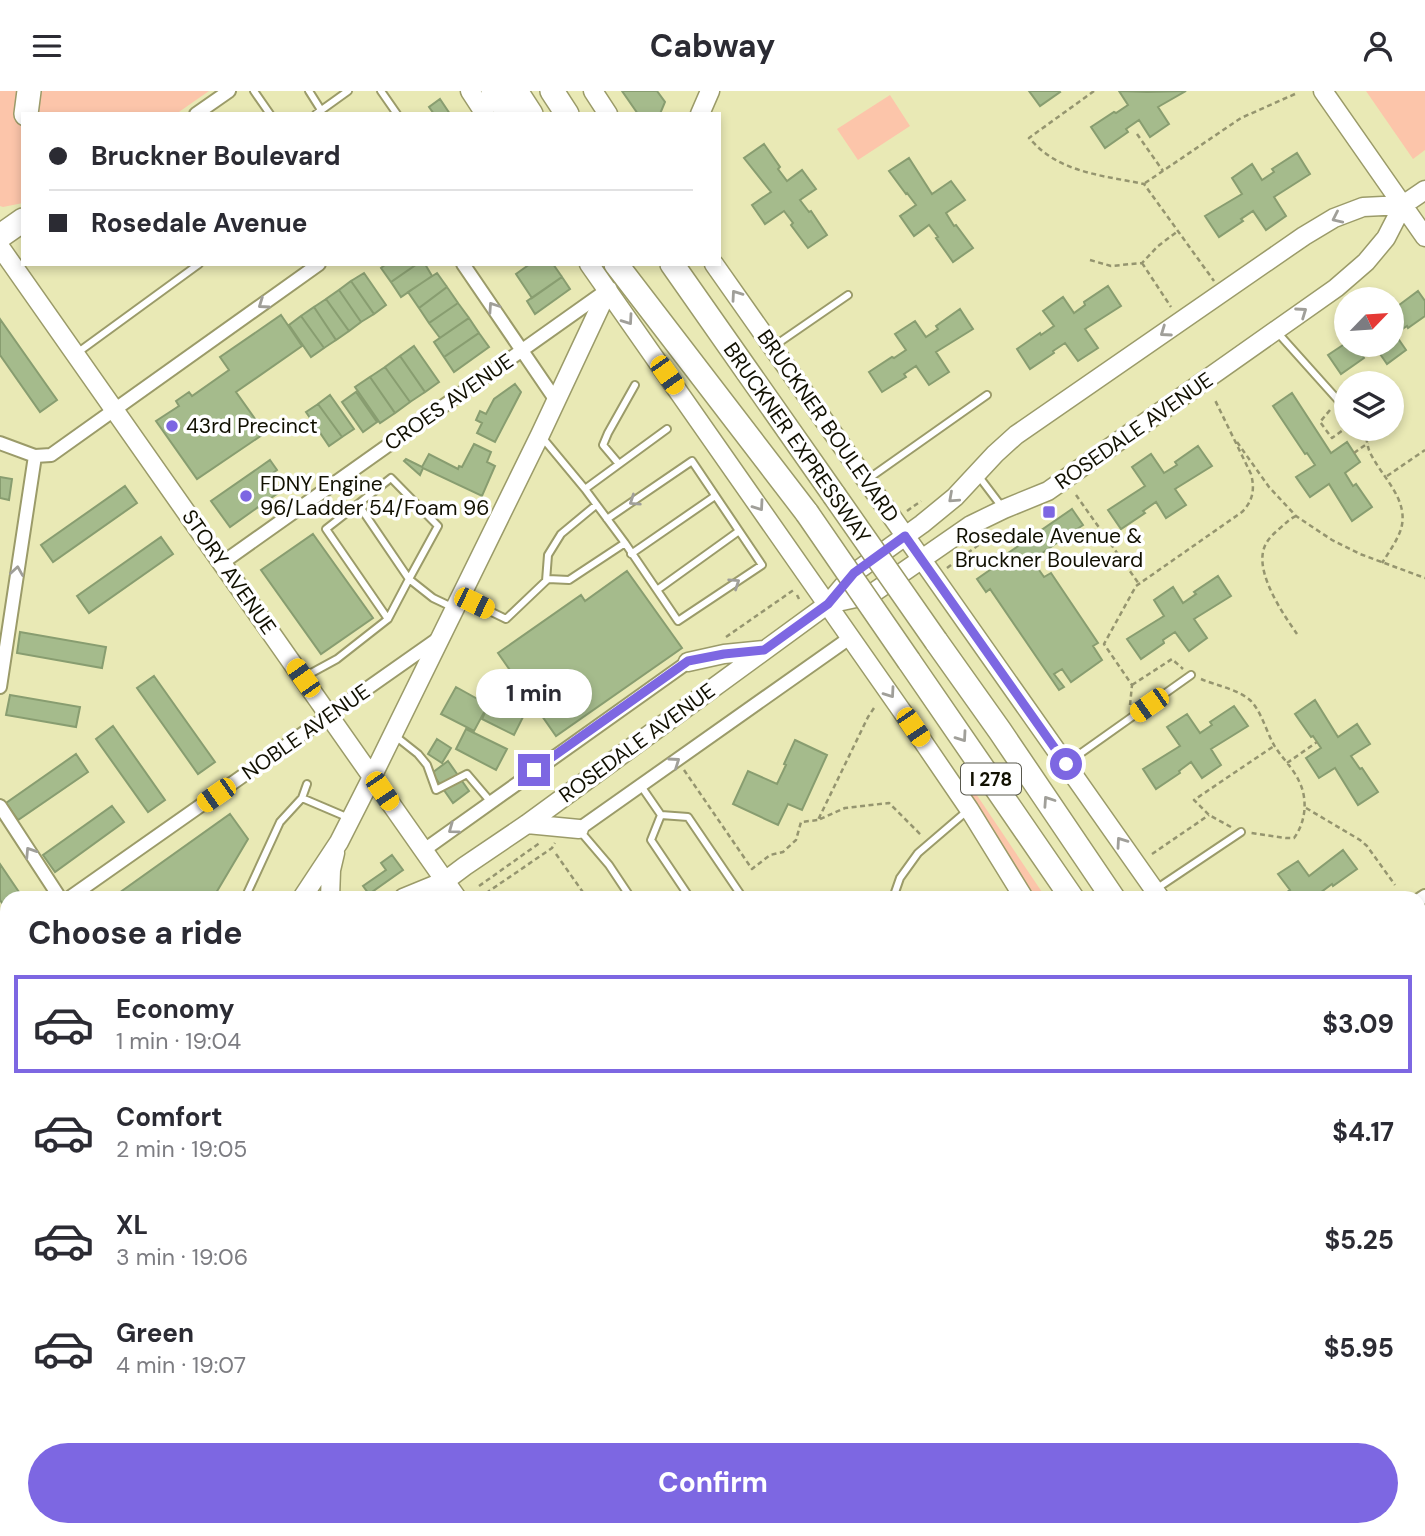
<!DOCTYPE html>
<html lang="en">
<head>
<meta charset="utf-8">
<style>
  body { margin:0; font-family:"DM Sans",sans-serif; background:#f7f7f7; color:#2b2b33; height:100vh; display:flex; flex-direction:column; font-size:26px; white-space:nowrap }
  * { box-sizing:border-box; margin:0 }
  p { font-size:23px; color:#7c7c81 }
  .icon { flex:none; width:38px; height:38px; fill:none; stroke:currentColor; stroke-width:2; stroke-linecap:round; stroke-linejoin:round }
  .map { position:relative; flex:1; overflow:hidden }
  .side { position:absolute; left:0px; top:800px; width:1426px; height:646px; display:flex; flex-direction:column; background:#fff; border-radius:21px 21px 0 0; box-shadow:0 4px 10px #0003 }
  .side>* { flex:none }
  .guide { position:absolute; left:21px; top:21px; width:700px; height:154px; border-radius:0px; box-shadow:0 4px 10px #0003; display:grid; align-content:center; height:154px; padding:0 28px; background:#fff }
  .needle { width:46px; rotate:65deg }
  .tools { position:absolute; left:1334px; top:196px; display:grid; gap:14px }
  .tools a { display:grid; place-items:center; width:70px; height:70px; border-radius:50%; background:#fff; box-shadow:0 4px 10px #0003; font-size:35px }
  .end { position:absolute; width:32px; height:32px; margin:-16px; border:9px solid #7d67e2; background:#fff; box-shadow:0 0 0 4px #fff }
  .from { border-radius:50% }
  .bubble { position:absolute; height:49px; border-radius:24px; background:#fff; box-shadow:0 4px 10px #0003; font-size:23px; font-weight:700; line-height:49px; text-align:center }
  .car { position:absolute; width:21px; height:42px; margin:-21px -10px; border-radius:9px; box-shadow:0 0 5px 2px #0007; background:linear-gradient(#f5c518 24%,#345 0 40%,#f5c518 0 76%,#345 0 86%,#f5c518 0) }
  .guide b { display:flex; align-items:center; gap:24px; height:66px; font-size:26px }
  .guide b+b { border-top:2px solid #e1e1e2 }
  .guide i { width:18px; height:18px; background:#2b2b33 }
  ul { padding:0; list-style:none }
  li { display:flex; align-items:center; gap:21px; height:98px; margin:0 14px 10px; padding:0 14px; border:4px solid transparent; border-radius:0px }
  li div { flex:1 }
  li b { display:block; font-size:26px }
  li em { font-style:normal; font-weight:700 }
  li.selected { border-color:#7d67e2 }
  li>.icon { width:63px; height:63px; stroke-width:1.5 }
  h2 { padding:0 28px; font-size:32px; line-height:84px }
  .primary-button { display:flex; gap:14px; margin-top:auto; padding:14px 28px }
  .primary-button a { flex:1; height:80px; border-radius:42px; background:#7d67e2; color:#fff; font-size:28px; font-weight:700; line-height:80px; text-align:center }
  header { display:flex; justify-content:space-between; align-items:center; height:91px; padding:0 28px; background:#fff; font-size:32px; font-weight:700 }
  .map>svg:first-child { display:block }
  .green { fill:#fcc5aa }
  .building { fill:#a5bb8c; stroke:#889d70; stroke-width:2 }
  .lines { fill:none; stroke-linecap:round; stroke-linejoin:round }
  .lane-casing { stroke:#9b9b69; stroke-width:10 }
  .street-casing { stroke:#9b9b69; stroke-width:16 }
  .secondary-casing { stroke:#9b9b69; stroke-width:21 }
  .highway-casing { stroke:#9b9b69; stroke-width:26 }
  .path { stroke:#95956f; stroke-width:2.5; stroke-dasharray:5 3.5; stroke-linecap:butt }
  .lane { stroke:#fff; stroke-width:6 }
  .street { stroke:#fff; stroke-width:12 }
  .secondary { stroke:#fff; stroke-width:18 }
  .highway { stroke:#fff; stroke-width:23 }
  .highway-bridge-casing { stroke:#9b9b69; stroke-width:26; stroke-linecap:butt }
  .highway-bridge { stroke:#fff; stroke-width:23 }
  .oneway { stroke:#a09f99 }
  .route { stroke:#7d67e2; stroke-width:9 }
  .poi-dot { fill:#7d67e2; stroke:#fff; stroke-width:2.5 }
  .labels { text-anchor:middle; stroke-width:7; stroke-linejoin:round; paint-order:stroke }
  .shield { fill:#fff; stroke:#58584d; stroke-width:2 }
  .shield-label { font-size:19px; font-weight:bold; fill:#111001 }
  .street-label { font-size:21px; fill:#111001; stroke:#fff }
  .poi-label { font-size:21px; fill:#111001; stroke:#fff; text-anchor:start }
</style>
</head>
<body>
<header><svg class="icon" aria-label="menu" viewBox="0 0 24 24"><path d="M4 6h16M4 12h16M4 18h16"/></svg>Cabway<svg class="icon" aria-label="person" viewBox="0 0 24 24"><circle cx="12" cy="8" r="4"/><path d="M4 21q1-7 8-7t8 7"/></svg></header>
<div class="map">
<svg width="1425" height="1445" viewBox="0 0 1425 1445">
  <rect width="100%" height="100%" fill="#e9e9b5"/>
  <path class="green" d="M0,0h209l-33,23h-153v89l-20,4 -3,-1z
    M1366,0h59v59l-12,9z
    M890,4l20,31 -52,34 -21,-31z
    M966,688l80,119h-11l-73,-116z"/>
  <path class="building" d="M622,0h35l8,11 -5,12h-22z
    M1029,0h30l1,1 -20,14z
    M1119,0l28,1 39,-1 -28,16 11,17 -19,13 -11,-17 -13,9 2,3 -23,16 -14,-21 23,-15 2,1 12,-8z
    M440,8l10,15h-16l-5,-7z
    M764,53l16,23 -2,2 9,12 15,-11 14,19 -16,11 9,12 2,-1 16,24 -19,13 -17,-23 2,-2 -9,-12 -19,13 -13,-19 19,-13 -27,-34z
    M1297,62l13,21 -36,23 12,19 -20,14 -13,-19 -12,8 2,2 -24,16 -14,-21 37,-22 -10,-16 20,-14 10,16 12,-8 -2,-3z
    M909,67l23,36 19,-13 14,19 -19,13 8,13 2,-1 17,23 -20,14 -17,-24 2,-1 -9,-12 -15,11 -14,-20 16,-11 -9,-12 -1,1 -17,-23z
    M386,173h31l-26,18 -10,-14z
    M417,173h8l7,12 -31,21 -10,-15z
    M530,173h23l9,13 -30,21 -16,-24z
    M364,182l22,32 -12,9 -23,-33z
    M437,182l10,14 -28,21 -11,-16z
    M562,186l8,12 -35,25 -8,-13z
    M351,190l23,33 -13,8 -22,-32z
    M1108,195l13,20 -36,23 13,19 -20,13 -13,-18 -12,8 1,2 -24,16 -13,-20 23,-16 1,2 13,-9 -11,-15 20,-14 11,16 11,-8 -1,-3z
    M447,196l11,16 -29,20 -10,-15z
    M339,199l22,32 -12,9 -23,-32z
    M1418,200l7,10v15l-17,12 -1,-2 -12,8 11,16 -19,14 -11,-16 -13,8 1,2 -23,16 -13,-19 18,-12v2h45v-32l5,-4 -1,-1z
    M326,208l23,32 -13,9 -22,-33z
    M458,212l11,15 -29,20 -11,-15z
    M314,216l22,33 -12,8 -23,-32z
    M960,218l13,20 -37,23 13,20 -20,13 -13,-19 -12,8 2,3 -24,15 -13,-20 23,-15 2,1 12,-8 -11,-16 20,-13 11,16 12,-8 -2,-3z
    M281,224l21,31 -66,46 29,41 -68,46 -41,-58 23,-15 -3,-5 13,-9 3,4 37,-26 -9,-13z
    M301,225l23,32 -13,9 -22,-32z
    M469,227l10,15 -35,24 -10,-15z
    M0,228l57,81 -17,12 -40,-57z
    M479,242l10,14 -35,25 -10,-15z
    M414,255l25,36 -14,10 -25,-36z
    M400,265l25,36 -15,10 -25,-35z
    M385,276l25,35 -15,11 -25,-36z
    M370,286l25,36 -15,10 -25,-36z
    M515,293l6,8 -26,50 -18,-9 5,-10 -6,-3 4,-9 6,3 8,-15z
    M356,301l21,30 -14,10 -21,-30z
    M1292,302l39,60 16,-11 13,20 -15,11 8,13 3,-2 16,23 -20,14 -23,-37 -19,13 -14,-20 19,-12 -8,-12 -2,1 -32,-48z
    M330,304l24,34 -12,8 -24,-33z
    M318,313l24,33 -13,9 -23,-34z
    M474,353l17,8 -4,10 8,4 -13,30 -59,-28 -3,7 -16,-14 2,-2 16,8 7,-13 29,15 1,-3 3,1z
    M1198,355l14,20 -37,23 11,16 -20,13 -10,-16 -13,9 2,2 -24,16 -13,-19 37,-24 -13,-19 19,-13 13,19 13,-8 -2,-3z
    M270,369l7,10 -7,5 11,16 -51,36 -19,-26z
    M0,386l12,2 -3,21 -9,-2z
    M125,395l12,17 -84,59 -12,-17z
    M1072,418l11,16 -51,35 12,17 7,-4 47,70 -5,3 9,14 -31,22 -9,-13 -8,5 10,13 -5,3 -69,-101 -4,3 -9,-13 20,-14 -2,-3z
    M313,443l60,84 -52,36 -60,-84z
    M161,446l12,17 -84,59 -12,-17z
    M627,480l55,77 -126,88 -58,-83 83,-58 4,6z
    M1218,485l13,20 -37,23 13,19 -18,13 -14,-19 -12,8 1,3 -23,16 -14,-20 37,-23 -10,-16 19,-13 10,16 13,-9 -2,-2z
    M20,541l86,15 -4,21 -85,-15z
    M154,585l61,86 -17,12 -61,-86z
    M456,596l32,18 -14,26 -33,-17z
    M494,602l33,16 -13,26 -32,-16z
    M10,604l70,12 -4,20 -70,-12z
    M1315,609l23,37 19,-13 13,20 -19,12 9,13 2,-1 16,24 -20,13 -23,-37 -16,10 -13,-20 15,-10 -8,-12 -2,1 -16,-23z
    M1234,615l14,20 -37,23 10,16 -19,13 -11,-16 -12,9 1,2 -24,16 -13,-20 37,-23 -13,-19 20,-13 13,19 12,-8 -2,-3z
    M113,635l52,74 -17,12 -52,-73z
    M466,638l41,20 -11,21 -40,-21z
    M437,648l14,9 -9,15 -14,-9z
    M795,649l32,15 -25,55 -14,-6 -10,21 -45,-21 15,-33 29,13 9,-19 -2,-1z
    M76,663l12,18 -70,48 -12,-17z
    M448,670l21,30 -16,12 -21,-30z
    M112,715l12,16 -69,50 -12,-17z
    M230,723l18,25 -35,59h-101z
    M1343,759l14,19 -24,17 -1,-2 -12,9 4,5h-46l12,-8 -12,-16 20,-13 11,15z
    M392,764l11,15 -34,24 -6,-8 23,-16 -5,-7z
    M0,773l23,34h-16v12l-7,-10z
    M1423,873l2,4v23l-6,4v-29z
    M7,880v58l-7,-10v-43z
    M5,1021l2,3v33l-7,5v-37z
    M0,1257l7,10v40l-7,5z
    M76,1438h49l5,7h-55z
    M680,1438h8l3,4 4,-4h38l-9,7h-54z
    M956,1438h27l-9,7h-18l-3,-4z
    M983,1438h12l5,7h-26z
    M1082,1438h19l5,7h-20z"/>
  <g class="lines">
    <g class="lane-casing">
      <path id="lane" d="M254,0l16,23
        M309,0l12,19
        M381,0l16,23
        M316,23l32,-23
        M1277,241l69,77
        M774,255l74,-51
        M77,262l122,-89
        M541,345l44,53
        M619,373l-16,-19 5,-12 27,-48
        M977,383l25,33
        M868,388l119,-84
        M358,413l-32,25 62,90
        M625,452l-40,-54 82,-60
        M631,463l84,-58
        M546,490l2,-26 13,-21 35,-29
        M657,499l82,-59
        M463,507l43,21 42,-40 21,1 56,-37 53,78 84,-56 -70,-104 -85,58
        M304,586l33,-18 51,-40 21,-40 -51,-75 33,-26 47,48 -29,53 24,19 21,10
        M394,644l24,19 9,11 9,25 31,-16 23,27
        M1067,672l124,-88
        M641,695l20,29 27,2 55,81
        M302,707l47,20
        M661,724l-10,25 39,58
        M580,740l29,34 22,33
        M1156,798l85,-57
        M245,807l35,-76 22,-24 5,-14
        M893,807l7,-20 18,-25 49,-42
        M0,980l7,4
        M274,1438l4,7
        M502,1445l4,-7
        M1254,1445l9,-7
        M1332,1445l9,-7"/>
    </g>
    <g class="street-casing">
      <path id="street" d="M196,23l33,-23
        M463,173l92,135
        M0,352l35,13 16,-1 268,-191
        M222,472l385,-273
        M0,596l35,-231
        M0,715l60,92
        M579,738l272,-192
        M424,759l264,-188
        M69,807l370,-260
        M1419,809l6,-4
        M0,856l7,-5
        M0,1098l7,-5
        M0,1190l7,10
        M0,1336l7,-5
        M0,1373l7,7
        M828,1445l9,-7
        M1170,1445l9,-7"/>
    </g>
    <g class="secondary-casing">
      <path id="secondary" d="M470,0l15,23
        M593,0l15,23
        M1323,0l102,146
        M700,23l10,-23
        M0,156l457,651
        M589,173l324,463 56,82 55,89
        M714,173l446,634
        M828,513l42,-9 101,-70 33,-16 44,-18 288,-203 30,-26 20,-24 17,-33 22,-15
        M688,571l36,-8 40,-4
        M527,733l52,5
        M302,807l37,-56 33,-65 168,-342 68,-145
        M330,807l1,-28 4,-17
        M403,807l39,-16
        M430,807l15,-17 20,-15 62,-42 301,-220 26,-31 68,-49 33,-27 40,-43 21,-19 288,-199 30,-18 29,-11 40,-2
        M1419,1177l6,9
        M0,1430l7,-14
        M176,1438l5,7
        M900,1438l4,7
        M1399,1438l4,7"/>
    </g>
    <g class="highway-casing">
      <path id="highway" d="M493,0l16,23
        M516,0l15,23
        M552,0l15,23
        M26,23l3,-23
        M0,145l23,-16
        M616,173l191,249
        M672,173l162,231
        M936,550l64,90 113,167
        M909,570l163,237
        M1419,1239l6,9
        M1419,1290l6,9
        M1419,1351l6,9
        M1419,1421l6,11"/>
    </g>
    <path class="path" d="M1094,0l-65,47c5,5 10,11 16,15 28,21 66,24 99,31l70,97
      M1137,43l26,37
      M1145,92l96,-65 54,-24
      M1090,169l21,6 31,-3 16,-17 20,-15
      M1142,172l29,44
      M1330,319l-10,12 12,16 14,-10
      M1365,338c1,7 2,15 4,21 10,25 41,48 32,79 -4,12 -12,23 -19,34
      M1237,351l32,45 27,29 36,24 28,14 65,24
      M1354,362l14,-10
      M1387,385l38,-26
      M1076,404l63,89
      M907,420l14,-10
      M1296,425c-7,3 -11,8 -17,13 -8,7 -14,13 -16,23 -5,25 20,62 34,82
      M947,477l48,-35
      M797,504l2,4
      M726,546l69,-48
      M1201,588c16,7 37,10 50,22 11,12 15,30 23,44 7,12 19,23 25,36 9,18 7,41 -5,57h-8l-35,-5
      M1132,594l40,-26 11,10
      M1130,614l2,-20 -28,-41 32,-58 106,-74c11,-11 13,-23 9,-38l-37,-76
      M874,617l-6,9 -50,103 27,-12 44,-5 32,32
      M1287,672l30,-21
      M684,679l68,99 18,-14 13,-3 13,-12 5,-18 17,-2
      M1306,717l54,32 7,6 28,39
      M1231,736l-22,-12 -15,-15 80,-54
      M556,763l31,44
      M1152,763l57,-39
      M479,795l62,-44
      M479,807l73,-50 3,-5
      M0,1351l5,10"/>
    <use href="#lane" class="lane"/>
    <use href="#street" class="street"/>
    <use href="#secondary" class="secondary"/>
    <use href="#highway" class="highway"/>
    <g class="highway-bridge-casing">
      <path id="highway-bridge" d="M834,404l102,146
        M807,422l102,148"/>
    </g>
    <use href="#highway-bridge" class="highway-bridge"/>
  </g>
  <defs><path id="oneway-chevron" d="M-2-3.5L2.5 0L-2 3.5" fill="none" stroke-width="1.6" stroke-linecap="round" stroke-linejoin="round" transform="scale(1.75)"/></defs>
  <g class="oneway">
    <use href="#oneway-chevron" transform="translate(1337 127) rotate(155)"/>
    <use href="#oneway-chevron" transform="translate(736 204) rotate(-125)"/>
    <use href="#oneway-chevron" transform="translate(263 213) rotate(145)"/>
    <use href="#oneway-chevron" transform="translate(493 216) rotate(-124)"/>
    <use href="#oneway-chevron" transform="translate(1302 221) rotate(-35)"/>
    <use href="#oneway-chevron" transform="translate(628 229) rotate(55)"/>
    <use href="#oneway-chevron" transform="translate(1165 241) rotate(145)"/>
    <use href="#oneway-chevron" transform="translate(953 407) rotate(138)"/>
    <use href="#oneway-chevron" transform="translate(634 410) rotate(146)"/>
    <use href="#oneway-chevron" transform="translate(759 415) rotate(55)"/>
    <use href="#oneway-chevron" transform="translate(17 480) rotate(-81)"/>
    <use href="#oneway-chevron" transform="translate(735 492) rotate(-34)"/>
    <use href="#oneway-chevron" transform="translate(890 602) rotate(55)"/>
    <use href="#oneway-chevron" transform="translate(962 646) rotate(55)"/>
    <use href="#oneway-chevron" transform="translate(675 671) rotate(-35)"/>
    <use href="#oneway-chevron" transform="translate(1048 710) rotate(-124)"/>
    <use href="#oneway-chevron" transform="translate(453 738) rotate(144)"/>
    <use href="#oneway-chevron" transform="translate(1121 751) rotate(-125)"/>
    <use href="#oneway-chevron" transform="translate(30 761) rotate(-123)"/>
  </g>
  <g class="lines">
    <path class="route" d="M534,679l154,-109 36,-7 40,-4 64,-46 26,-31 51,-37 161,228"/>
  </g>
  <g class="poi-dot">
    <circle cx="172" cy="335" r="7"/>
    <circle cx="246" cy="405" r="7"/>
    <rect x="1042" y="414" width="14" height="14" rx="3.5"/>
  </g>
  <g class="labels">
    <rect class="shield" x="961" y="672.5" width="60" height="31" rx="5"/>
    <g class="shield-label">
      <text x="991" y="695">I 278</text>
    </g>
    <g class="street-label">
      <text transform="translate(449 311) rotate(-35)" y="7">CROES AVENUE</text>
      <text transform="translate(828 335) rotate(55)" y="7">BRUCKNER BOULEVARD</text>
      <text transform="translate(1134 340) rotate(-35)" y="7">ROSEDALE AVENUE</text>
      <text transform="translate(797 352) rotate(55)" y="7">BRUCKNER EXPRESSWAY</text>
      <text transform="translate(229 481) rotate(55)" y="7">STORY AVENUE</text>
      <text transform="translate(306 641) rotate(-35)" y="7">NOBLE AVENUE</text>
      <text transform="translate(637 652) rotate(-36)" y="7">ROSEDALE AVENUE</text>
    </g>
    <g class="poi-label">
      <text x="186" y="342">43rd Precinct</text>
      <text x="260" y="400">FDNY Engine<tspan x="260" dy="24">96/Ladder 54/Foam 96</tspan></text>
      <text x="1049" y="452" text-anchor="middle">Rosedale Avenue &amp;<tspan x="1049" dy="24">Bruckner Boulevard</tspan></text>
    </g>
  </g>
</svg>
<div class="tools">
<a><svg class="needle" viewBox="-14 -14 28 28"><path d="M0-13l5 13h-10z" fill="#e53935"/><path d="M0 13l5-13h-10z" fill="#7c7c81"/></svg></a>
<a><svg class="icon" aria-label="layers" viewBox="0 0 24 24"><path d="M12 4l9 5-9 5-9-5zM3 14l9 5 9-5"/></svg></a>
</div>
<i class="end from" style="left:1066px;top:673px"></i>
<i class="end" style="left:534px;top:679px"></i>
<div class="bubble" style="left:476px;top:578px;width:116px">1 min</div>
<i class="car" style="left:667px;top:284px;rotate:145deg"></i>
<i class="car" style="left:474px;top:512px;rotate:116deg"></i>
<i class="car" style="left:303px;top:587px;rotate:325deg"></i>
<i class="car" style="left:1149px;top:614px;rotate:235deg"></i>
<i class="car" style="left:913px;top:636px;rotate:146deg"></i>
<i class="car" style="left:382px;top:700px;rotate:146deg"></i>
<i class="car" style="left:216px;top:704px;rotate:235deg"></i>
<div class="guide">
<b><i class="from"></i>Bruckner Boulevard</b>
<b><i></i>Rosedale Avenue</b>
</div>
<section class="side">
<h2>Choose a ride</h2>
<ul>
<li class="selected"><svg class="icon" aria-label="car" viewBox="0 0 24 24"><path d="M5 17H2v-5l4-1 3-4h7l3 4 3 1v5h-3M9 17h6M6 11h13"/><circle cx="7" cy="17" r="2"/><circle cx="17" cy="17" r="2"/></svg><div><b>Economy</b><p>1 min · 19:04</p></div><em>$3.09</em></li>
<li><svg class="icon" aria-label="car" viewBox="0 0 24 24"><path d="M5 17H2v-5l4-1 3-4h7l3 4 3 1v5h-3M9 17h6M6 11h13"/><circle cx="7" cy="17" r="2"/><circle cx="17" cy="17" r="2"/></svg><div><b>Comfort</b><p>2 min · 19:05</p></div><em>$4.17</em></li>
<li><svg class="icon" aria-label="car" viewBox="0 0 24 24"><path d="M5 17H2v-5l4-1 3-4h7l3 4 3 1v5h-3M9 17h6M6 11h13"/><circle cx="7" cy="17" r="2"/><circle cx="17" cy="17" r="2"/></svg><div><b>XL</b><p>3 min · 19:06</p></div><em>$5.25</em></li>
<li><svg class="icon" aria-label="car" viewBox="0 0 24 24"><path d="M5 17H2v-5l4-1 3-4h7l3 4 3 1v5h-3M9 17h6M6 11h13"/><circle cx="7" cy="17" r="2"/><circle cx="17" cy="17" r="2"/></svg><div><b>Green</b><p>4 min · 19:07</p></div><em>$5.95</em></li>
</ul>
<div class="primary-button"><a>Confirm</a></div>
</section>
</div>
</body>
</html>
